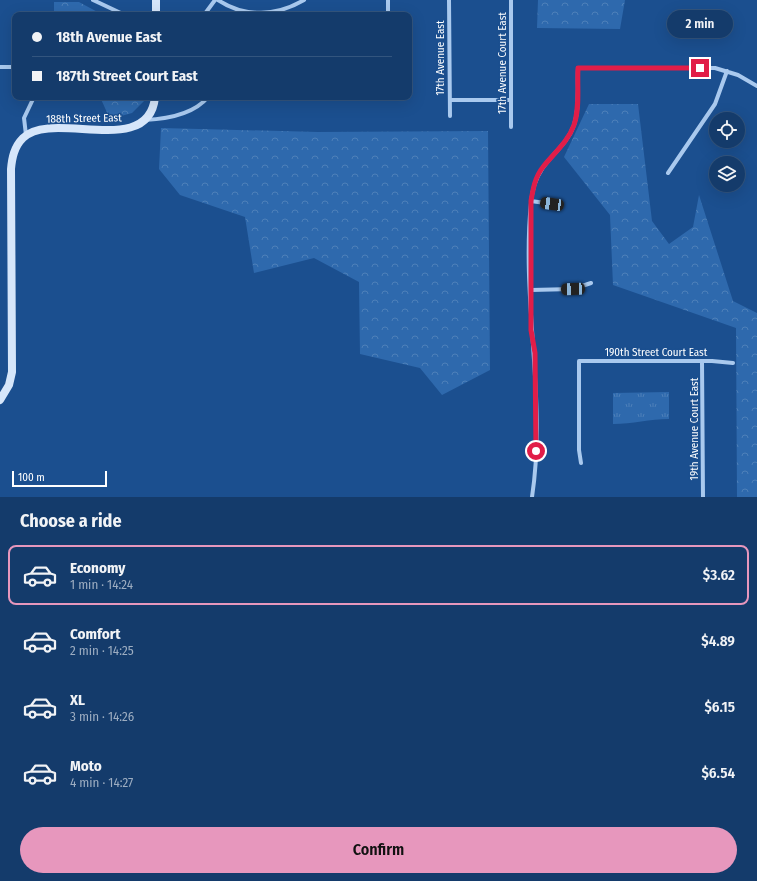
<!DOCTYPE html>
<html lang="en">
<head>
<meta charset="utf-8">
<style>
  body { margin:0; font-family:"Fira Sans Condensed",sans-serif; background:#1d4271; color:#f1f3f6; height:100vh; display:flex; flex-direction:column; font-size:15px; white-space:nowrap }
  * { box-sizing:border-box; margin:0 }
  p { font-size:13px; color:#9dadc1 }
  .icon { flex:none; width:22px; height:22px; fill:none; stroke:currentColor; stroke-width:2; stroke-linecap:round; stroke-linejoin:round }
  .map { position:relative; height:497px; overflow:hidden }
  .side { display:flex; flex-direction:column; background:#143b6b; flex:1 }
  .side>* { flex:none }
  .guide { position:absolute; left:12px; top:12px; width:400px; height:88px; border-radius:8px; box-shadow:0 4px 16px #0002,0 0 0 1px #33557e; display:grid; align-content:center; height:88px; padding:0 20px; background:#143b6b }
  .tools { position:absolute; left:709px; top:112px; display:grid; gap:8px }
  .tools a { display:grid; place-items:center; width:36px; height:36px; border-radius:50%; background:#143b6b; box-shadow:0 4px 16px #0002,0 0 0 1px #33557e; font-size:20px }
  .scale { position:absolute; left:12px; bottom:10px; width:95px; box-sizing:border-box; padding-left:4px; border:2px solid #fff; border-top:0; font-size:11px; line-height:14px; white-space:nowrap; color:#fff; -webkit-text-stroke:3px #1b4f8f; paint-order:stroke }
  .end { position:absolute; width:18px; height:18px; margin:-9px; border:5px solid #e11d48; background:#fff; box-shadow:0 0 0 2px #fff }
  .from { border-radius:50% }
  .bubble { position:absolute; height:28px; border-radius:14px; background:#143b6b; box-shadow:0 4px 16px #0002,0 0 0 1px #33557e; font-size:13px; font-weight:600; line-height:28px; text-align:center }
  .car { position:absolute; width:12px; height:24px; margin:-12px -6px; border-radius:5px; box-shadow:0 0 3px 1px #0007; background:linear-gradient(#222 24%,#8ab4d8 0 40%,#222 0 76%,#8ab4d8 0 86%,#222 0) }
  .guide b { display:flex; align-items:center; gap:14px; height:38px; font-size:15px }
  .guide b+b { border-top:1px solid #33557e }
  .guide i { width:10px; height:10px; background:#f1f3f6 }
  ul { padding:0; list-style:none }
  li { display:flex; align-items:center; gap:12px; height:60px; margin:0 8px 6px; padding:0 12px; border:2px solid transparent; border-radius:8px }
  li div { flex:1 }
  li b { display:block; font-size:15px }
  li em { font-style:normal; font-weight:600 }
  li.current { border-color:#e797bd }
  li>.icon { width:36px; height:36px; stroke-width:1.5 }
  h2 { padding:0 20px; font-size:18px; line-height:48px }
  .cta { display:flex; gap:8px; margin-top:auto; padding:8px 20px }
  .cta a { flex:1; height:46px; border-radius:24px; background:#e797bd; color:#111; font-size:16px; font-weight:600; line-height:46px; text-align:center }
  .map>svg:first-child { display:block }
  .forest { fill:url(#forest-crowns) }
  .park { fill:url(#park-tufts) }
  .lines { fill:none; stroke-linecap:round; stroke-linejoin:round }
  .street { stroke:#a9c9ee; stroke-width:4 }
  .secondary { stroke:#d6e6fa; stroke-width:8 }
  .route { stroke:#e11d48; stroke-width:5 }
  .labels { text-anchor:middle; stroke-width:3; stroke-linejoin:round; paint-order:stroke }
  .street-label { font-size:11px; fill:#fff; stroke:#1b4f8f }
</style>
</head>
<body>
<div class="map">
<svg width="757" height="497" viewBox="0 0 757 497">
  <defs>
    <pattern id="forest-crowns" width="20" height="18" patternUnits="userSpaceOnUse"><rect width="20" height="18" fill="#2e69ad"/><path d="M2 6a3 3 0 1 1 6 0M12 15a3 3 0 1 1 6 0" fill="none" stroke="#4d80b9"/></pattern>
    <pattern id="park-tufts" width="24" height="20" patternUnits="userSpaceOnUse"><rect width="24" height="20" fill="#2e69ad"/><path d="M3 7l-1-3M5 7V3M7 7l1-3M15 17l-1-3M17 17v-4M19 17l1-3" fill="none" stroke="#4d80b9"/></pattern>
  </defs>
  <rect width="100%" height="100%" fill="#1b4f8f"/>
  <path class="forest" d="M538,0h87l-5,29 -83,-1z
    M54,2h25l24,13h-49z
    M100,97h45v3l-13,13 -22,6z
    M589,104h49l14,117 17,23 24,-17 6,-32 34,106 24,12v184h-20l-1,-169 -123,-43 -3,-70 -46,-58z
    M161,128l157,4 170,-1 2,239 -48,25 -22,-27 -60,-14 -1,-72 -45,-24 -60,15 -9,-56 -65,-22 -21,-26z"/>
  <path class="park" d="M669,392v27c-19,0 -37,5 -56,5v-31z"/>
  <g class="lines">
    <path class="street" d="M93,0l32,15
      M218,0c27,18 59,16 86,0
      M388,0v15
      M449,0l1,116
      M511,0v127
      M204,15l11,-15
      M0,67h15
      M364,98v-1
      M450,100h61
      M145,120c21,-1 49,-6 63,-23
      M26,135l-2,-17 10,-21
      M668,173l47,-69 12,-33
      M531,201l21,3
      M531,290l42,-1 18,-6
      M702,361l1,136
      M581,463l-2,-13v-89h133l21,2
      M532,497c15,-97 -11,-197 -1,-294 1,-12 4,-24 11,-34 10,-15 26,-26 32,-44 6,-18 3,-39 4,-57h137l23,7 19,11"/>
    <path class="secondary" d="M156,15v-15
      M0,400l9,-15 3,-13 -1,-203c1,-11 3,-22 12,-31 29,-29 126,21 132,-41"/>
  </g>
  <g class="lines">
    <path class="route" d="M536,451l-1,-98 -4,-23v-129c2,-12 4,-24 12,-34 11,-14 25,-25 31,-42 6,-17 3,-39 4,-57h122"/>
  </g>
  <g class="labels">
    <g class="street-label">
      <text transform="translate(440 58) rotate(-90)" y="4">17th Avenue East</text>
      <text transform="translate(502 63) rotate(-90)" y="4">17th Avenue Court East</text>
      <text transform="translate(84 118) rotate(-1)" y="4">188th Street East</text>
      <text x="656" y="356">190th Street Court East</text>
      <text transform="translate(694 429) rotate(-90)" y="4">19th Avenue Court East</text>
    </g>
  </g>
</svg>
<div class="tools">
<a><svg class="icon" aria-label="locate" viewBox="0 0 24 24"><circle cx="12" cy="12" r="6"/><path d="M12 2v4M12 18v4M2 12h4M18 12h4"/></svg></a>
<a><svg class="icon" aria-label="layers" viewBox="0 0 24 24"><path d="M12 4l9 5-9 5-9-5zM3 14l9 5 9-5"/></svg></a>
</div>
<div class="scale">100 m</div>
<i class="end from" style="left:536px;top:451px"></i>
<i class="end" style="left:700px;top:68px"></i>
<div class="bubble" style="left:667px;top:10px;width:66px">2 min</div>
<i class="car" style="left:552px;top:204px;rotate:278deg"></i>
<i class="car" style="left:573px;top:289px;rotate:268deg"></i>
<div class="guide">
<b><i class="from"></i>18th Avenue East</b>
<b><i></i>187th Street Court East</b>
</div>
</div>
<section class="side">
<h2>Choose a ride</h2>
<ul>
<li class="current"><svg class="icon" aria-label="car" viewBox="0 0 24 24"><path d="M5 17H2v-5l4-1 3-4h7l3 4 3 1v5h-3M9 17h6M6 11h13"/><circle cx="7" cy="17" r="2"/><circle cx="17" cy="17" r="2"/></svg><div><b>Economy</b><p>1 min · 14:24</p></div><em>$3.62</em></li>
<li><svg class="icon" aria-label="car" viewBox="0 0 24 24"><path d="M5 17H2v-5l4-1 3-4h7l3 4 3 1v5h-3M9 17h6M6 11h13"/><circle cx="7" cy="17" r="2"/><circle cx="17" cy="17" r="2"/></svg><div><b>Comfort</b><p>2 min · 14:25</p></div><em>$4.89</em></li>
<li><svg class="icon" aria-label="car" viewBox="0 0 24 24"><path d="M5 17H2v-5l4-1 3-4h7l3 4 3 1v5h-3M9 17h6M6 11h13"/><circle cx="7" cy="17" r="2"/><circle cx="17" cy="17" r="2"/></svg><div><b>XL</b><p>3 min · 14:26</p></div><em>$6.15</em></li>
<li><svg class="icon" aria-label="car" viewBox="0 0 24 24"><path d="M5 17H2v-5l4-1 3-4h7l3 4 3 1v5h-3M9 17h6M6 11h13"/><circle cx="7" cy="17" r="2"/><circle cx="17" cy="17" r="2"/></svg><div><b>Moto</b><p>4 min · 14:27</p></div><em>$6.54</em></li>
</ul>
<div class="cta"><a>Confirm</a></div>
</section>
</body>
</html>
